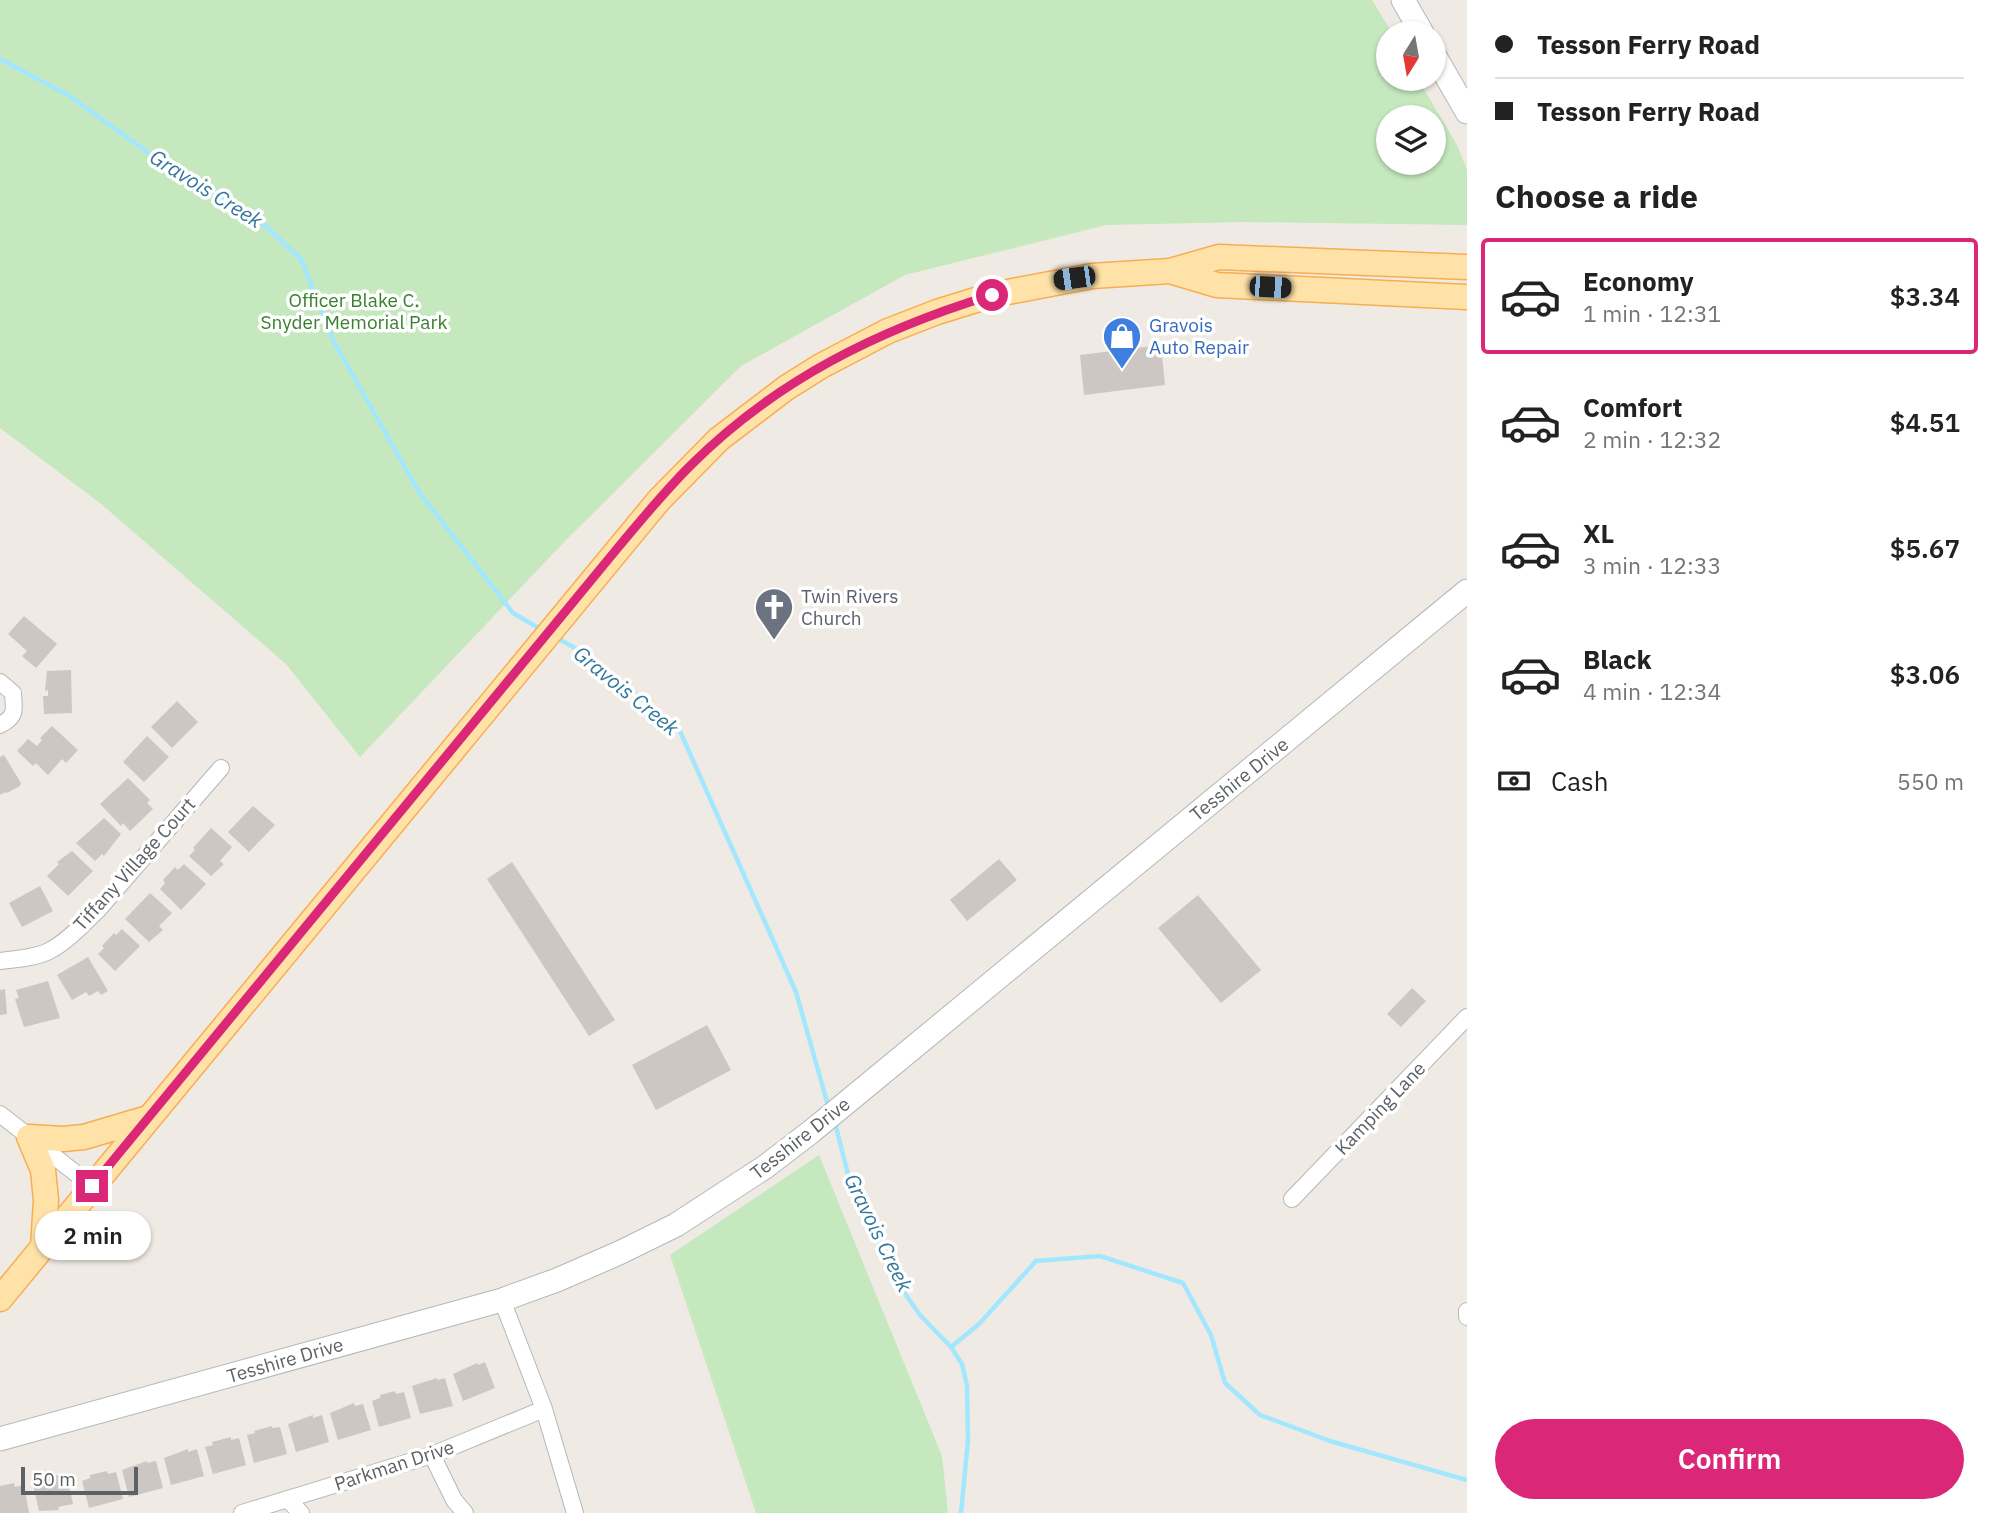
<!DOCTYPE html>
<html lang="en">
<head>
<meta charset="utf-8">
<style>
  body { margin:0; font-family:"IBM Plex Sans",sans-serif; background:#f6f6f6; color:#222; height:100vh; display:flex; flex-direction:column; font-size:26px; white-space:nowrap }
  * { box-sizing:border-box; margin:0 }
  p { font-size:23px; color:#767676 }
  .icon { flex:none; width:38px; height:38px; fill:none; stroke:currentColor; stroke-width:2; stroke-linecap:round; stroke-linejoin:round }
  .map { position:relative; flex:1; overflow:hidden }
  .drawer { display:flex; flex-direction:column; background:#fff; width:525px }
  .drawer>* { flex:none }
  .guide { display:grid; align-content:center; height:154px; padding:0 28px; background:#fff }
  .needle { width:46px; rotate:191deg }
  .tools { position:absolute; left:1376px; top:21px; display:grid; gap:14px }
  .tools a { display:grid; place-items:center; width:70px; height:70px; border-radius:50%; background:#fff; box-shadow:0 2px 5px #0004; font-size:35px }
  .scale { position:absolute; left:21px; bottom:18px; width:117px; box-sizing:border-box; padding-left:7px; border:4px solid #5b6165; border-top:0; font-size:19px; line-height:24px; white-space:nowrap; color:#5b6165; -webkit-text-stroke:5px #fff; paint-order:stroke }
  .end { position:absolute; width:32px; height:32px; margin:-16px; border:9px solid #db2777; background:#fff; box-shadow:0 0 0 4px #fff }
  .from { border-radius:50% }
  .bubble { position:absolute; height:49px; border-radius:24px; background:#fff; box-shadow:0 2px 5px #0004; font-size:23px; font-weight:600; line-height:49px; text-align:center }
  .car { position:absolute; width:21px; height:42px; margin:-21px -10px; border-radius:9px; box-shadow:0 0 5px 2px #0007; background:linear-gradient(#222 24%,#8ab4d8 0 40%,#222 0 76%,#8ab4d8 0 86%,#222 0) }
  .guide b { display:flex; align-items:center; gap:24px; height:66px; font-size:26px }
  .guide b+b { border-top:2px solid #e0e0e0 }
  .guide i { width:18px; height:18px; background:#222 }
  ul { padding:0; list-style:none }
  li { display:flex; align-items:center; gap:21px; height:116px; margin:0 14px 10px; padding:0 14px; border:4px solid transparent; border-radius:7px }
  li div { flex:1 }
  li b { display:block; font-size:26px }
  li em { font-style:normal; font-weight:600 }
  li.selected { border-color:#db2777 }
  li>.icon { width:63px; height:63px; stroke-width:1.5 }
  h2 { padding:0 28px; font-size:32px; line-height:84px }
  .pay { display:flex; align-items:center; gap:18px; height:77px; padding:0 28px; font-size:26px }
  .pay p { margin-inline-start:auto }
  .action { display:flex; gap:14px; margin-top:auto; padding:14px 28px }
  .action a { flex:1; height:80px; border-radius:42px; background:#db2777; color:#fff; font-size:28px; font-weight:600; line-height:80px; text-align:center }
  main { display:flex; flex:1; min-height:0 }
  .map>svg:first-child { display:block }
  .green { fill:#c5e8be; fill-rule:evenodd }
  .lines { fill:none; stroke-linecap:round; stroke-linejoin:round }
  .stream { stroke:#a3e7ff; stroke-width:4.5 }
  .building { fill:#ccc7c2 }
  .street-casing { stroke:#b4b7bb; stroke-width:18 }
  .secondary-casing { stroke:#b2b8bc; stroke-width:25 }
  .primary-casing { stroke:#f9ad51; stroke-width:27 }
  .street { stroke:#fff; stroke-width:16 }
  .secondary { stroke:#fff; stroke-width:23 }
  .primary { stroke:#ffe2a8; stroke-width:24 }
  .route { stroke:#db2777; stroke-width:9 }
  .labels { text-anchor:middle; stroke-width:7; stroke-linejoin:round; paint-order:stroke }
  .park-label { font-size:19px; fill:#39812f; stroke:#fff }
  .shop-label { font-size:19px; fill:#366cbe; stroke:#fff; text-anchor:start }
  .worship-label { font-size:19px; fill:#5b616d; stroke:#fff; text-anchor:start }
  .street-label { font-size:19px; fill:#5b6165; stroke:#fff }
  .water-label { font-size:21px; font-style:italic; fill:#33789c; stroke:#fff }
</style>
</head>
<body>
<main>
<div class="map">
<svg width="1467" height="1513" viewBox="0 0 1467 1513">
  <rect width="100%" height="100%" fill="#efeae3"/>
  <path class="green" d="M0,0h1372l20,33h-4v46h30l39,66 10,25v55l-224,-3 -137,3 -201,50 -164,91 -175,174 -206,217 -74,-93 -186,-161 -100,-75zM1388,117h45v46h-45z
    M819,1155l123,301 6,57h-192l-86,-258z"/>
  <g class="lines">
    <path class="stream" d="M0,59l68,36 85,61 107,65 41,38 33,83 85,150 94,121 27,16
      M557,638l29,16 93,75 117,263 33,117
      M835,1123l15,59 51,106 19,27 31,32 11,17 5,22 1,54 -7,73
      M951,1347l28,-23 57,-63 64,-5 83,27 28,52 14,48 35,32 70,26 137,39"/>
  </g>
  <path class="building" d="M1161,345l4,40 -81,10 -4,-40z
    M24,616l33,28 -21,24 -14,-12 5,-5 -19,-17z
    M71,670l1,43 -28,1 -1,-18h5v-6l-3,1 2,-20z
    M177,701l21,21 -26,26 -21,-21z
    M52,726l26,24 -12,13 -4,-4 -14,16 -12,-12 -3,3 -16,-15 11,-12 9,7 5,-6 -2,-2z
    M147,736l22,21 -25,25 -21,-20z
    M4,755l17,28 -1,3 -13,7 -1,-1 -6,3v-38z
    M128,778l22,22 -3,3 6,6 -23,22 -7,-8 -2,3 -21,-22z
    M253,806l22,19 -26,27 -21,-20z
    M104,818l17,16 -17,22 -2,-2 -7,7 -19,-18z
    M211,828l21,19 -12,14 4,3 -13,12 -22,-20 6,-6 -2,-2z
    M72,851l21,20 -25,25 -21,-20 12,-12 -2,-2z
    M999,859l18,21 -50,41 -17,-21z
    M512,862l103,158 -26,16 -102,-157z
    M184,864l22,20 -25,26 -21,-21 5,-6 -2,-3 12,-13 3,3z
    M40,886l13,25 -31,16 -13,-24z
    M150,893l22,20 -13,13 4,4 -14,12 -24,-23z
    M1198,895l63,75 -40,33 -63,-75z
    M122,929l18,17 -25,25 -17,-17 6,-6 -2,-2 12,-13 2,2z
    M88,957l20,34 -7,4 -3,-4 -9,5 -3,-4 -14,8 -15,-25z
    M48,981l12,37 -36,9 -9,-28 4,-1 -3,-8z
    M1412,988l14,13 -25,26 -14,-13z
    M5,989l2,25 -7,1v-25z
    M707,1025l24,45 -75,40 -24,-45z
    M485,1362l10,26 -32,13 -10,-27 24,-11 1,2z
    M437,1378v2l8,-2 8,28 -33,8 -8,-28z
    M395,1391l1,3 8,-2 7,26 -32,9 -7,-26 8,-3v-3z
    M354,1403l1,3 8,-2 8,26 -33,10 -8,-27z
    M313,1415v3l9,-3 7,27 -33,10 -8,-28z
    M272,1426v2l8,-1 7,27 -33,9 -7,-28 8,-2 -1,-2z
    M231,1437v3l8,-2 7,27 -33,9 -8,-27 8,-2 -1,-3z
    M188,1449v3l9,-3 7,27 -33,9 -7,-27z
    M147,1461v2l9,-2 7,27 -34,9 -7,-27z
    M107,1471l1,3 8,-2 7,27 -34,9 -7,-27 8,-3v-3z
    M59,1475v3l8,-1 6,27 -15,3 1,3 -20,1 -6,-27 8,-2 -1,-3z
    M14,1483l1,4 9,-2 5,28h-29v-27z"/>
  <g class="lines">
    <g class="street-casing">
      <path id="street" d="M0,682l13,11c1,18 4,23 -13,32
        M0,961c16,-2 35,-3 49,-10 18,-9 34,-27 48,-40l124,-143
        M0,1114l92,72
        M1292,1199l175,-182
        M502,1300l42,109 31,104
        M1467,1311v6
        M432,1455l22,45 11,13
        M287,1499l14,14
        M242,1513l190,-58 112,-46"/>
    </g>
    <g class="secondary-casing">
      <path id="secondary" d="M1403,0l19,33
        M1433,53l34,59
        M0,1439l502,-139 55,-20 62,-27 57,-28 89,-58 47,-36 655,-540"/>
    </g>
    <g class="primary-casing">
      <path id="primary" d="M1170,271l47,14 250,12
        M43,1247l3,-47 -3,-30 -14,-33 34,2 21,-2 64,-19
        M0,1299l659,-799 60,-61 67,-51 35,-22 67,-35 49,-19 55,-17 100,-19 78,-5 49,-14 248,10"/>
    </g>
    <use href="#street" class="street"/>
    <use href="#secondary" class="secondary"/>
    <use href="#primary" class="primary"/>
  </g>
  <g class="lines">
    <path class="route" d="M92,1186l524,-636c24,-29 48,-58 74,-84 86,-86 188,-136 302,-171"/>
  </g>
  <defs>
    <g id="shop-pin" transform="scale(2.0125)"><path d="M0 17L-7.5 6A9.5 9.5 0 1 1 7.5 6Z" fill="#3f7fe0" stroke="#fff"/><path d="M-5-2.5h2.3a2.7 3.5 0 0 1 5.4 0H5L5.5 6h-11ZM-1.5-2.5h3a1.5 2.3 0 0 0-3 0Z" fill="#fff"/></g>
    <g id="church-pin" transform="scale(2.0125)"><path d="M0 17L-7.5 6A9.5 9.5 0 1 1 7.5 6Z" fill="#6b7280" stroke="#fff"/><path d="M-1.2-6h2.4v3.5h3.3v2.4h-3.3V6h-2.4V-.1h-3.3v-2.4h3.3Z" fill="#fff"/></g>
  </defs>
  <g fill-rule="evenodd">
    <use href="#shop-pin" x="1122" y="336"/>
    <use href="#church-pin" x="774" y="607"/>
  </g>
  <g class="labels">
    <g class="park-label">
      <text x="354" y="307">Officer Blake C.<tspan x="354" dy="22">Snyder Memorial Park</tspan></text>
    </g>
    <g class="shop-label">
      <text x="1149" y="332">Gravois<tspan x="1149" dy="22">Auto Repair</tspan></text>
    </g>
    <g class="worship-label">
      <text x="801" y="603">Twin Rivers<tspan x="801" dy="22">Church</tspan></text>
    </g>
    <g class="street-label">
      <text transform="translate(1239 779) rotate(-39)" y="7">Tesshire Drive</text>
      <text transform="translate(134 864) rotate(-48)" y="7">Tiffany Village Court</text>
      <text transform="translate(1380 1108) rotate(-46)" y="7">Kamping Lane</text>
      <text transform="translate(800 1138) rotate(-38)" y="7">Tesshire Drive</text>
      <text transform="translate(285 1360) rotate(-16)" y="7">Tesshire Drive</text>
      <text transform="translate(394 1465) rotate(-18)" y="7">Parkman Drive</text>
    </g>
    <g class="water-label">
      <text transform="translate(206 189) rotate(32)" y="7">Gravois Creek</text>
      <text transform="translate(626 691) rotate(39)" y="7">Gravois Creek</text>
      <text transform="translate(878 1233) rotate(64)" y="7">Gravois Creek</text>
    </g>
  </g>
</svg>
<div class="tools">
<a><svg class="needle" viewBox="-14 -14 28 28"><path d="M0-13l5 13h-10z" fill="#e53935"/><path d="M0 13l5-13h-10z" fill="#767676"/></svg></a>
<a><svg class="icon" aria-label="layers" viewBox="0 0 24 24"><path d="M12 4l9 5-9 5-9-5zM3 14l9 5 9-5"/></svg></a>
</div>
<div class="scale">50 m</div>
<i class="end from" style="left:992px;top:295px"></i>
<i class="end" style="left:92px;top:1186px"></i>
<div class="bubble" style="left:35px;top:1211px;width:116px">2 min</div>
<i class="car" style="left:1074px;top:278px;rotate:262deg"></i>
<i class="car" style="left:1270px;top:287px;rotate:93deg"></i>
</div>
<section class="drawer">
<div class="guide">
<b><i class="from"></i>Tesson Ferry Road</b>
<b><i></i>Tesson Ferry Road</b>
</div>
<h2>Choose a ride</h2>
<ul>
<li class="selected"><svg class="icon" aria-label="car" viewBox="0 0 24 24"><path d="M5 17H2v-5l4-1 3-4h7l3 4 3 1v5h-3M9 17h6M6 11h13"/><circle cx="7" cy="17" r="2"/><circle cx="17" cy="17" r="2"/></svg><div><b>Economy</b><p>1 min · 12:31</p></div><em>$3.34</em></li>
<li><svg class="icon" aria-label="car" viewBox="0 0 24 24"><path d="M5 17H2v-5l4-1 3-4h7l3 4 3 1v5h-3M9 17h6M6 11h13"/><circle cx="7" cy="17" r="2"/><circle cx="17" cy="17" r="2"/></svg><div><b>Comfort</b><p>2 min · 12:32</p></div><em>$4.51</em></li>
<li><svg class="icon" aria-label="car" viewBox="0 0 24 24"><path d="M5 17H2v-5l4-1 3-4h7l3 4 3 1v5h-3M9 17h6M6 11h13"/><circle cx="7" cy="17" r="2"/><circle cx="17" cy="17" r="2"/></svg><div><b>XL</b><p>3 min · 12:33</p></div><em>$5.67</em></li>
<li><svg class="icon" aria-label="car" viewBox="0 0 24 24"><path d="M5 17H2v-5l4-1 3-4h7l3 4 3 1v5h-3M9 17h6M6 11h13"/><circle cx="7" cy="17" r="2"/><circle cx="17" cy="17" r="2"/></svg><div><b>Black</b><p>4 min · 12:34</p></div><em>$3.06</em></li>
</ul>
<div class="pay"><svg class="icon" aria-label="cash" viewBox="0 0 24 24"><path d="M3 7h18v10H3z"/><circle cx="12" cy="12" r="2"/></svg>Cash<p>550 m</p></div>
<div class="action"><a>Confirm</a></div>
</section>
</main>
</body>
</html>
